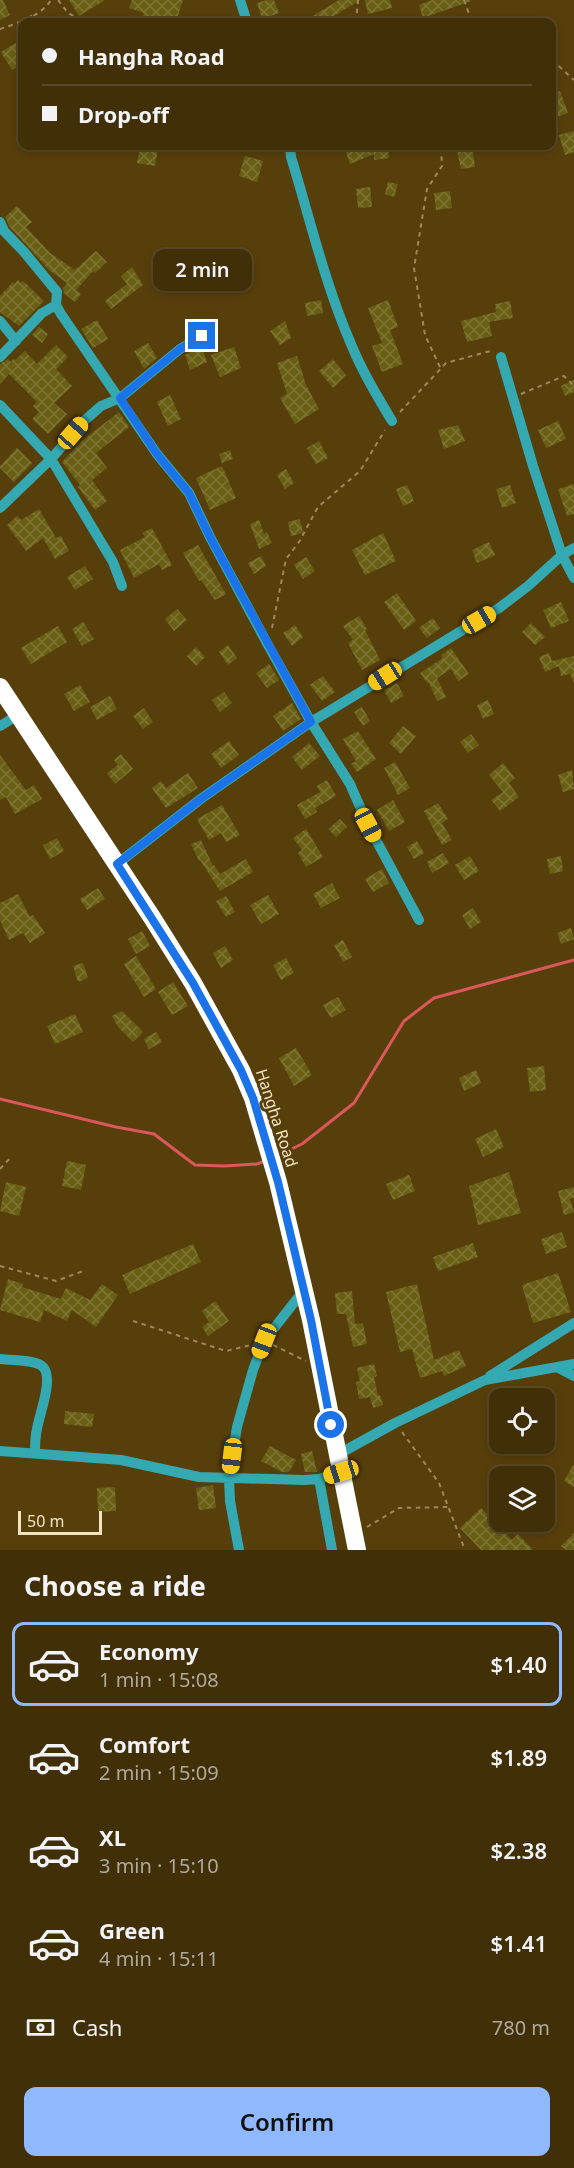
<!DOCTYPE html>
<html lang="en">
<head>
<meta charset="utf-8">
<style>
  body { margin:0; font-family:"Noto Sans",sans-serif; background:#4c3b16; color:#f1f3f6; height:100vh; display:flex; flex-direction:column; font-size:22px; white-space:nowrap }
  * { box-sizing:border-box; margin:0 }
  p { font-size:20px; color:#aea99c }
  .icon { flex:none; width:33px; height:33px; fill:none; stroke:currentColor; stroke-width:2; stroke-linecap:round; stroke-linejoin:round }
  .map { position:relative; height:1550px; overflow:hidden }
  .drawer { display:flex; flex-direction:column; background:#412f08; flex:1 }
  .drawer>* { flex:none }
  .top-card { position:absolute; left:18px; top:18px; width:538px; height:132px; border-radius:12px; box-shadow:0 3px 9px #0003,0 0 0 2px #5a4a29; display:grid; align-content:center; height:132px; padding:0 24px; background:#412f08 }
  .buttons { position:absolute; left:489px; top:1388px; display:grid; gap:12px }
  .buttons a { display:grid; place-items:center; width:66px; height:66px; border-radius:12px; background:#412f08; box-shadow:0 3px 9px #0003,0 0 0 2px #5a4a29; font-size:30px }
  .scale { position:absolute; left:18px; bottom:15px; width:84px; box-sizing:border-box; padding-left:6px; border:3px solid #f4e2c3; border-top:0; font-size:16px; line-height:21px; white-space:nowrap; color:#f4e2c3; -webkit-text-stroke:4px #573f0b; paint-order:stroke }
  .end { position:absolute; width:27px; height:27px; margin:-14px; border:8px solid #1a73e8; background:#fff; box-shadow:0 0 0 3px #fff }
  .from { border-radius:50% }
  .bubble { position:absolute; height:42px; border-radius:12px; background:#412f08; box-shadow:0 3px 9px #0003,0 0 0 2px #5a4a29; font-size:20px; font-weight:600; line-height:42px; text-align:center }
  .car { position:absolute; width:18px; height:36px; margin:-18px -9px; border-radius:8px; box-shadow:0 0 4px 2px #0007; background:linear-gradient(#f5c518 24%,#345 0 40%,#f5c518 0 76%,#345 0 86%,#f5c518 0) }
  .top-card b { display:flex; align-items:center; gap:21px; height:57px; font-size:22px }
  .top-card b+b { border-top:2px solid #5a4a29 }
  .top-card i { width:15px; height:15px; background:#f1f3f6 }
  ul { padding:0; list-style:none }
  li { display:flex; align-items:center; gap:18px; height:84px; margin:0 12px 9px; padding:0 12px; border:3px solid transparent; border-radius:12px }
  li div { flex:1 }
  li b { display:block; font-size:22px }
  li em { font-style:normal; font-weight:600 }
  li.active { border-color:#90b8fd }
  li>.icon { width:54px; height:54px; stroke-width:1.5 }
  h2 { padding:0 24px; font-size:27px; line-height:72px }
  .pay { display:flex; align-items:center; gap:15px; height:66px; padding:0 24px; font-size:22px }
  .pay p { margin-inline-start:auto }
  .button { display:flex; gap:12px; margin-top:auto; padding:12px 24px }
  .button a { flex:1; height:69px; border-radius:12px; background:#90b8fd; color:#111; font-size:24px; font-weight:600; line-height:69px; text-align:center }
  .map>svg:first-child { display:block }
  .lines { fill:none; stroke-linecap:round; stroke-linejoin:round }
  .stream { stroke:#da575c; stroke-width:3 }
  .building { fill:url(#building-cross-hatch) }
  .path { stroke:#9d885d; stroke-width:2; stroke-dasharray:4.5 4.5; stroke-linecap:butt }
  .minor { stroke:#35a9b1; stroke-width:10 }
  .highway { stroke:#fff; stroke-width:18 }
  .route { stroke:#1a73e8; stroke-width:8 }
  .labels { text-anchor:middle; stroke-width:6; stroke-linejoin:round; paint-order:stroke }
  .street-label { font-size:16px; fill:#f4e2c3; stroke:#573f0b }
</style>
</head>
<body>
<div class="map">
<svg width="574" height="1550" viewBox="0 0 574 1550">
  <defs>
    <pattern id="building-cross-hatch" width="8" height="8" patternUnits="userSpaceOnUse" patternTransform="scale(1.5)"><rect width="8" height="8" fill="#685e14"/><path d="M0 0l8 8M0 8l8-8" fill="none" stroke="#7e7535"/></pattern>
  </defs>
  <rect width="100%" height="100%" fill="#573f0b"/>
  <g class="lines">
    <path class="stream" d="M0,1099l116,28 38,7 41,31 29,1 33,-2 8,-3
      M277,1156l25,-12 52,-41 50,-82 30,-23 140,-38"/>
  </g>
  <path class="building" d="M0,0h3l7,15 -10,5z
    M69,0h36l-26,16z
    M132,0h51l-7,22h-35l3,-9 -15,-5z
    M267,0h7l5,13 -17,6 -5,-16z
    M339,0h21l-36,22h-7l-4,-6z
    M365,0h25l2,8 -24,6z
    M432,0h38l1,1 -48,17 -4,-13z
    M22,39v25l-10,6 -11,-18z
    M560,91l8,22 -14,5 -2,-5v-19z
    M574,131v21l-9,3 -6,-20z
    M140,146l18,2 -3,18 -18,-3z
    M353,146h42l-7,3 1,9 -15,2v-6l-24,10 -5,-15z
    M456,146h16l3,21 -14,2z
    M245,156l18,5 -6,21 -18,-6z
    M388,182l10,2 -4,13 -9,-3z
    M370,187l2,20 -14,1 -2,-19z
    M450,191l2,17 -16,2 -2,-17z
    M17,206l15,16 -6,5 24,26 25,17 21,-19 11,11 -12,11 -2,-2 -17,19 5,4 -6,8 -11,-9 -1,-5 4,-5 -18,-13 -39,-43 -5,-10z
    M176,254l10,13 -12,11 -11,-12z
    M132,267l11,18 -32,24 -6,-8 22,-17 -6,-8z
    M18,280l3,3 2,-2 21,20 -25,25 -19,-14v-16l13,-14 1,2z
    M321,300l2,13 -16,3 -2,-13z
    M388,300l10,27 -8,3 13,34 -21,8 -10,-26 10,-3 -14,-35z
    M510,301l3,17 -24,4 3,14 -25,6 -6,-21 35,-9 -1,-8z
    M97,320l11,19 -15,9 -12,-19z
    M285,321l6,17 -11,7 -10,-14z
    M39,327l9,7 -6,9 -10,-8z
    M148,343l9,15 -13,11 -10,-18z
    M56,345l12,12 -12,12 16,17 -18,17 13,11 -19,20 -16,-15 7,-7 -6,-6 4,-4 -28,-28 -9,10v-20l8,-5 3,3 2,-3 2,1 10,-9 12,13z
    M201,345l6,17 -17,8 -5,-15z
    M234,347l7,21 -21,9 -9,-22z
    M297,356l9,29 13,24 -24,15 -15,-26 7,-4 -10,-31z
    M333,359l13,16 -13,13 -14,-17z
    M574,380v12l-9,4 -4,-10z
    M170,395l11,24 -13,7 -11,-24z
    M119,412l10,15 -33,26 11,15 -15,12 15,21 -12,9 -17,-23 2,-2 -18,-23 21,-22z
    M558,421l8,18 -20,9 -8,-18z
    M458,425l7,16 -21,8 -6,-19z
    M319,441l9,17 -12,6 -9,-16z
    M17,448l15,15 -18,19 -14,-14v-2z
    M230,450l3,9 -11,4 -3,-9z
    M222,466l14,32 -26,12 -14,-32z
    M286,469l8,14 -9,6 -8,-14z
    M574,484v30l-7,2 -9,-27z
    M407,485l7,16 -11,5 -7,-17z
    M510,485l6,18 -14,5 -6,-19z
    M39,509l17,29 5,-2 8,15 -14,8 -12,-21 -17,13 -19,-26 10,-9 4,4z
    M300,519l3,14 -12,3 -3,-14z
    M259,520l5,14 3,-2 5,11 -13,6 -9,-25z
    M152,528l20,37 -10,5 -3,-6 -25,14 -14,-28 25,-13 -3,-4z
    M383,533l13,28 -31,14 -13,-25z
    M489,542l6,13 -18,8 -5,-13z
    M198,545l28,49 -11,6 -14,-20 -2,1 -16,-28z
    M261,556l5,10 -12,8 -6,-11z
    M306,557l9,14 -12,8 -9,-14z
    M85,566l8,13 -18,11 -8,-13z
    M397,593l19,28 -12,9 -20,-28z
    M561,602l8,19 -18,7 -8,-18z
    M177,609l10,11 -13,11 -9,-12z
    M359,616l8,13 -2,1 15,30 -18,10 -14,-27 5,-3 -10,-14z
    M433,618l7,10 -13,10 -8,-10z
    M83,622l11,17 -12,7 -10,-17z
    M531,623l14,14 -10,8 -13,-13z
    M295,625l8,12 -11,9 -9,-13z
    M58,626l9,16 -36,22 -10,-16z
    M228,645l9,13 -9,7 -9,-13z
    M196,647l9,10 -9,9 -9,-10z
    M451,648l18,26 -11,7 -7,-12 -14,9 9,19 -9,4 -8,-18 -1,1 -8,-11 23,-15 -2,-3z
    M549,653l3,8 22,-5v27l-4,-9 -9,2 -2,-10 -14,6 -6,-15z
    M269,664l10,16 -12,8 -11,-15z
    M323,676l12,16 -13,9 -12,-16z
    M397,683l7,13 -13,7 -7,-13z
    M80,685l10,17 -16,9 -10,-17z
    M224,692l8,11 -12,9 -8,-12z
    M110,696l7,13 -20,11 -7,-13z
    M488,700l6,14 -11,5 -6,-14z
    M292,703l9,16 -18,12 -10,-15z
    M362,707l8,14 -7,5 -9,-14z
    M144,708l9,14 -10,7 -10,-13z
    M403,726l13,10 -15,18 -12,-11z
    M358,731l18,28 -19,13 -6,-8 5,-3 -13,-22z
    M471,734l8,11 -11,8 -8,-11z
    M229,741l10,14 -18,13 -10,-14z
    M309,743l11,13 -18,14 -10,-13z
    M121,754l12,15 -18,15 -8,-11 11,-8 -4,-5z
    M0,755l26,35 8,-5 8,14 -27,15 -9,-17 -6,3z
    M395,762l15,26 -12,7 -14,-27z
    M503,763l12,15 -6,5 10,14 -19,14 -9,-11 12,-8 -14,-17z
    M572,770l2,19 -11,3 -5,-17z
    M188,773l10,15 -32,20 -14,-20 9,-7 5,7z
    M327,780l9,16 -21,12 2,4 -12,7 -8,-14 23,-13 -3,-6z
    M393,800l12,22 -16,9 -12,-21z
    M438,803l10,16 -6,4 10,17 -10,5 -18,-34z
    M222,805l18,30 -14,7 -5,-9 -12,7 -12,-21z
    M340,819l7,8 -11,10 -8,-8z
    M306,829l17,28 -17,10 -8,-14 4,-3 -9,-12z
    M57,838l7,13 -14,8 -7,-14z
    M201,840l12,26 1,-1 6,9 26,-15 7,13 -33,19 -20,-31 -1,1 -8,-17z
    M417,841l7,12 -10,6 -7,-12z
    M443,853l6,10 -17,10 -5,-11z
    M470,856l9,15 -15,9 -9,-15z
    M561,856l2,15 -13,3 -3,-15z
    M382,869l7,14 -16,9 -8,-13z
    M332,883l8,15 -19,10 -8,-14z
    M98,888l7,11 -18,11 -7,-11z
    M18,894l12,23 3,-2 12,18 -15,10 -7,-10 -14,7 -9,-20v-17z
    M268,895l11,19 -18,10 -11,-19z
    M226,896l9,16 -9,5 -10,-16z
    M473,908l8,14 -11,7 -8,-14z
    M571,928l3,11 -13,5 -4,-11z
    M142,931l8,15 -14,8 -8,-15z
    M343,940l9,17 -9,5 -9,-17z
    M225,946l8,14 -12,8 -8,-15z
    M136,956l20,33 -12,8 -20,-33z
    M286,958l8,15 -13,7 -8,-15z
    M83,963l5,15 -10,4 -5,-16z
    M173,982l15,24 -16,9 -14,-23z
    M338,997l8,13 -15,8 -8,-13z
    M122,1011l21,21 -10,10 -15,-15 -6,-11z
    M75,1014l8,18 -28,12 -8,-18z
    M156,1032l6,10 -13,7 -5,-10z
    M296,1048l16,27 -18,11 -15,-28z
    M544,1066l2,24 -16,2 -3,-24z
    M476,1070l5,13 -17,8 -5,-13z
    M496,1129l8,18 -21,10 -8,-18z
    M67,1161l19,4 -5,25 -19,-4z
    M509,1172l12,41 -43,12 -9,-39z
    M409,1175l6,16 -22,9 -7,-16z
    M6,1182l20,5 -7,29 -19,-5z
    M574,1187v11l-4,1 4,13 -10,3 -6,-24z
    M562,1232l5,15 -21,7 -5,-15z
    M473,1243l5,14 -40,14 -5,-14z
    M193,1244l8,18 -71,32 -8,-19z
    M558,1273l13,39 -38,11 -11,-38z
    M8,1279l15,5 -1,3 39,12 5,-11 24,12 12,-16 16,11 -22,32 -24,-17 -5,11 -23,-11 -4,12 -40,-12z
    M417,1284l17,76 25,-10 7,16 -22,10 -2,-5 -22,7 -8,-29 -12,3 -14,-60z
    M352,1291l3,33 8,-1 4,21 -14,3 -7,-33h-9l-2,-21z
    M215,1301l14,20 -21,15 -6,-9 7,-5 -7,-11z
    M374,1364l3,12 -3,1 4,19 2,-1 3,10 -10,3 -3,-11 -11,2 -3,-17 4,-1 -3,-13z
    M65,1411l29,3 -2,13 -28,-3z
    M270,1446l26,14 -7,12h-7l-21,-11z
    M312,1451l5,21h-12l-4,-18z
    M574,1464v23l-10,-6z
    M213,1485l3,23 -17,2 -3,-22z
    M115,1487l1,24 -18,1 -1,-24z
    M481,1508l31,32 6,-6 15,16h-52l-21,-22z
    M574,1533v17h-8l-5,-4z"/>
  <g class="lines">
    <path class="path" d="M58,0l10,13 17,9
      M464,0l8,22
      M31,15l2,7
      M356,22l2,-22
      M0,29c18,-6 41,-13 51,-29
      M552,60l22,20
      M105,146l3,1
      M440,367l-15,-32 -11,-67 13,-79 15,-23 -1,-20
      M521,394l43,-18 10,10
      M400,412l46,-49 48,-13
      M272,628l14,-69 13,-17 19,-35 42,-36 25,-41
      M0,1169l12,-13
      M0,1266l56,15 30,-11
      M133,1321l93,30 25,-6
      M273,1345l33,16
      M402,1432l37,51 26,67
      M367,1527l32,-19 49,-1"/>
    <path class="minor" d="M240,0l7,22
      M290,146l1,11c19,62 34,127 60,187 11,27 26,52 41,77
      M0,222l4,9 21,22 32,39 -1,13 5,9 96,140 32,39 21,44 58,108 43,77 39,62 18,41 51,95
      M0,321l16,20
      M0,357l42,-44 14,-8
      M501,357l32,109 29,89 12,23
      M0,405l51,54 62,103 9,24
      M0,508l51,-49 33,-38 17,-15 19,-8 60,-49 22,-13
      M0,726l18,-11
      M117,864l85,-66 109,-76 188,-114 29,-22 34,-31 12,-7
      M0,1359c12,2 32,0 42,7 13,10 -3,49 -5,63 -2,8 -2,16 -2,24
      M557,1367l17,9
      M490,1376l84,-53
      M0,1451l121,9 78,17 105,3 15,-1 22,-7
      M337,1455l58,-32 90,-43 89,-16
      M319,1479l13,71
      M239,1550l-9,-49 -1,-23 8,-51 16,-57 11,-29 40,-51"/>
    <path class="highway" d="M0,687l153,232 40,64 48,87 12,28 25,84 33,138 46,230"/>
  </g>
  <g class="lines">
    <path class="route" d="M202,336l-22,13 -60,49 37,56 32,39 21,44 101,185 -109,76 -85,66 76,119 48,87 12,28 25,84 33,138 20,105"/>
  </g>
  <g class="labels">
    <g class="street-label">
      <text transform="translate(277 1118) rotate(72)" y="6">Hangha Road</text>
    </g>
  </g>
</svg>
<div class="buttons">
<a><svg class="icon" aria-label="locate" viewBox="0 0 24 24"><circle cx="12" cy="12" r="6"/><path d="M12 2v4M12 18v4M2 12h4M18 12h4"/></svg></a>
<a><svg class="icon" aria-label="layers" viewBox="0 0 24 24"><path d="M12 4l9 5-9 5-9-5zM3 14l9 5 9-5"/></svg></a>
</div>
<div class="scale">50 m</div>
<i class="end from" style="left:331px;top:1425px"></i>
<i class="end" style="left:202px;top:336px"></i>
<div class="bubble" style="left:153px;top:249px;width:99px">2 min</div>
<i class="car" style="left:73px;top:433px;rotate:41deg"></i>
<i class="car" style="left:479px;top:620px;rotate:60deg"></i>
<i class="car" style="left:385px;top:676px;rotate:238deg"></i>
<i class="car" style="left:368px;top:825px;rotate:152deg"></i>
<i class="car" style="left:264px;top:1341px;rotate:201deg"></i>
<i class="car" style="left:232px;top:1456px;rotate:187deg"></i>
<i class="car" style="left:341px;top:1472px;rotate:253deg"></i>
<div class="top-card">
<b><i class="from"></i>Hangha Road</b>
<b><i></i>Drop-off</b>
</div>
</div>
<section class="drawer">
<h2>Choose a ride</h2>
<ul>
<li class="active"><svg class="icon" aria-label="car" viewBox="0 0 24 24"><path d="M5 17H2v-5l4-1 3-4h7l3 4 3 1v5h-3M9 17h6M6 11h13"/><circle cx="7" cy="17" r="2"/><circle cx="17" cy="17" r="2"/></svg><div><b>Economy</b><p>1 min · 15:08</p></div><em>$1.40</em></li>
<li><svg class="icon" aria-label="car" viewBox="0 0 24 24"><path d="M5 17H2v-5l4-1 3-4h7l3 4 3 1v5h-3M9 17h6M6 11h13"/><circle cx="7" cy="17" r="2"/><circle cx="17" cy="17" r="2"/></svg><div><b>Comfort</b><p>2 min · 15:09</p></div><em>$1.89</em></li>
<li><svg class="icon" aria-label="car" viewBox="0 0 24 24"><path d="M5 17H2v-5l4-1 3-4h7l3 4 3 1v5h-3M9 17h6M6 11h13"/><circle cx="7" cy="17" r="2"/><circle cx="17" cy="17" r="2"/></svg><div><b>XL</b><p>3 min · 15:10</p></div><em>$2.38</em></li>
<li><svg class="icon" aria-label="car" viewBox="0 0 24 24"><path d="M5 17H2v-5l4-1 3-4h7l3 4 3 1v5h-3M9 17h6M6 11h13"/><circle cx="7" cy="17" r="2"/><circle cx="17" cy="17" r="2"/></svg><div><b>Green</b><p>4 min · 15:11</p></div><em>$1.41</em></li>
</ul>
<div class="pay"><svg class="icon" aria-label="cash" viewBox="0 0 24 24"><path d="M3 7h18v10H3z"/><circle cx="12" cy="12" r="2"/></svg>Cash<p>780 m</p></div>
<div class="button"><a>Confirm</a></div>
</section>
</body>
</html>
